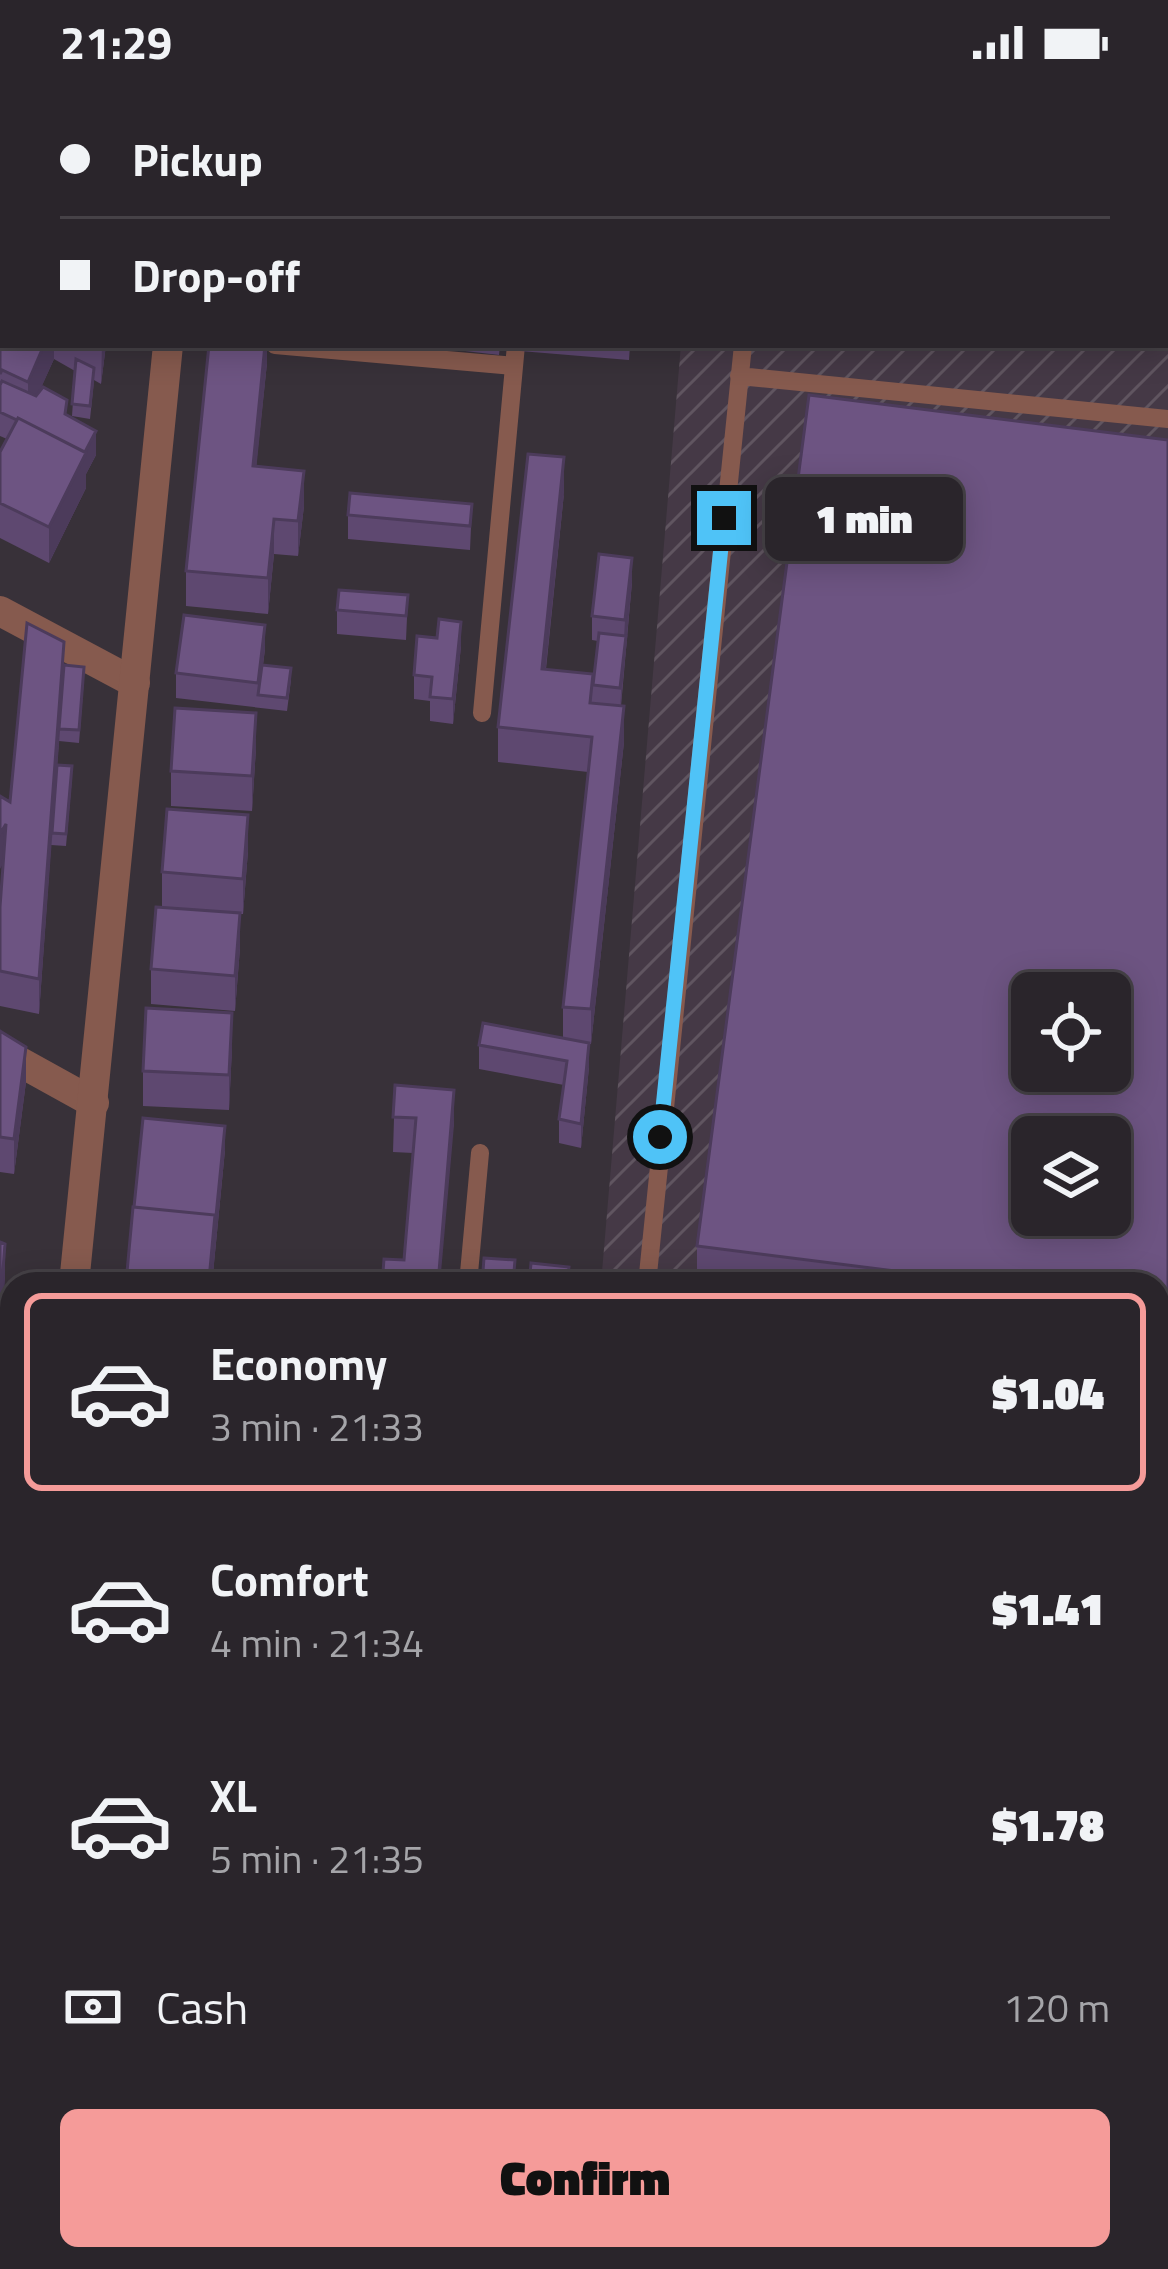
<!DOCTYPE html>
<html lang="en">
<head>
<meta charset="utf-8">
<style>
  body { margin:0; font-family:"Titillium Web",sans-serif; background:#322d33; color:#f1f3f6; height:100vh; display:flex; flex-direction:column; font-size:45px; white-space:nowrap }
  * { box-sizing:border-box; margin:0 }
  p { font-size:39px; color:#a5a5a9 }
  .icon { flex:none; width:66px; height:66px; fill:none; stroke:currentColor; stroke-width:2; stroke-linecap:round; stroke-linejoin:round }
  .map { position:relative; flex:1; overflow:hidden }
  .details { position:absolute; left:0px; top:1188px; width:1170px; height:999px; display:flex; flex-direction:column; background:#2a252b; border-radius:36px 36px 0 0; box-shadow:0 6px 30px #0003,0 0 0 3px #464247 }
  .details>* { flex:none }
  .hud { position:absolute; left:0px; top:0px; width:1170px; height:264px; box-shadow:0 6px 30px #0003,0 0 0 3px #464247; display:grid; align-content:center; height:264px; padding:0 60px; background:#2a252b }
  .controls { position:absolute; left:1011px; top:888px; display:grid; gap:24px }
  .controls a { display:grid; place-items:center; width:120px; height:120px; border-radius:18px; background:#2a252b; box-shadow:0 6px 30px #0003,0 0 0 3px #464247; font-size:60px }
  .end { position:absolute; width:54px; height:54px; margin:-27px; border:15px solid #4fc3f7; background:#111; box-shadow:0 0 0 6px #111 }
  .from { border-radius:50% }
  .bubble { position:absolute; height:84px; border-radius:18px; background:#2a252b; box-shadow:0 6px 30px #0003,0 0 0 3px #464247; font-size:39px; font-weight:800; line-height:84px; text-align:center }
  .hud b { display:flex; align-items:center; gap:42px; height:114px; font-size:45px }
  .hud b+b { border-top:3px solid #464247 }
  .hud i { width:30px; height:30px; background:#f1f3f6 }
  ul { padding:21px 0 0; list-style:none }
  li { display:flex; align-items:center; gap:36px; height:198px; margin:0 24px 18px; padding:0 36px; border:6px solid transparent; border-radius:18px }
  li div { flex:1 }
  li b { display:block; font-size:45px }
  li em { font-style:normal; font-weight:800 }
  li.selected { border-color:#f59b99 }
  li>.icon { width:108px; height:108px; stroke-width:1.5 }
  .pay { display:flex; align-items:center; gap:30px; height:132px; padding:0 60px; font-size:45px }
  .pay p { margin-inline-start:auto }
  .action { display:flex; gap:24px; margin-top:auto; padding:24px 60px }
  .action a { flex:1; height:138px; border-radius:18px; background:#f59b99; color:#111; font-size:48px; font-weight:800; line-height:138px; text-align:center }
  .status { display:flex; justify-content:space-between; align-items:center; height:84px; padding:0 60px; background:#2a252b; direction:ltr }
  .status svg { height:33px; fill:currentColor }
  .map>svg:first-child { display:block }
  .industrial { fill:url(#industrial-furrows); fill-rule:evenodd }
  .lines { fill:none; stroke-linecap:round; stroke-linejoin:round }
  .service { stroke:#865a4e; stroke-width:18 }
  .minor { stroke:#865a4e; stroke-width:30 }
  .tertiary { stroke:#865a4e; stroke-width:30 }
  .wall { fill:#5e4870 }
  .shaded-wall { fill:#4c3b5b }
  .building { fill:#6d5482; stroke:#4c3b5b; stroke-width:3; fill-rule:evenodd }
  .route { stroke:#4fc3f7; stroke-width:15 }
</style>
</head>
<body>
<div class="status"><b>21:29</b><svg viewBox="0 0 49 12"><path d="M0 12V9h3v3zM5 12V6h3v6zM10 12V3h3v9zM15 12V0h3v12zM26 1h20v11H26zM47 4h2v5h-2z"/></svg></div>
<div class="map">
<svg width="1168" height="2185" viewBox="0 0 1168 2185">
  <defs>
    <pattern id="industrial-furrows" width="10" height="10" patternUnits="userSpaceOnUse" patternTransform="scale(3)"><rect width="10" height="10" fill="#453946"/><path d="M-1 1l2-2M0 10L10 0M9 11l2-2" fill="none" stroke="#605560"/></pattern>
  </defs>
  <rect width="100%" height="100%" fill="#383139"/>
  <path class="industrial" d="M237,0h931v1334l-10,-1v-133h-557l80,-939h486v-258zM1032,909h78v78h-78zM1032,1053h78v78h-78z"/>
  <g class="lines">
    <path class="service" d="M540,3l1,-3
      M770,3v-3
      M275,261l239,21
      M739,292l429,43
      M482,629l34,-368
      M468,1200l12,-131
      M647,1200l96,-939
      M1158,1316l10,1
      M0,2076l12,1
      M303,2175l2,10"/>
    <path class="minor" d="M0,527l135,72
      M0,967l94,52
      M0,1346l12,6
      M0,1816l12,7
      M1158,1954l10,8
      M205,2185l16,-10"/>
    <path class="tertiary" d="M175,3v-3
      M74,1200l94,-939
      M0,1995l12,-112"/>
  </g>
  <path class="wall" d="M0,90l3,2v49l-3,-2z
    M0,148l3,2v111h103l-5,39 -7,-4 -4,39 -18,-3 3,-45 -21,-12 -16,35 29,21 29,40 -10,19v14l-37,75 -49,-25v-86l7,-13 -7,-3z
    M267,261v18l-11,103 48,40 -6,50 -24,-2 -6,60 -82,-8v-35z
    M414,261h86l-1,10z
    M520,261h110l-1,15 -109,-9z
    M1168,356v911l-10,-2v-65h-461v-38z
    M564,409l-18,176 47,16 5,-44 -6,-1v-24l40,-34 -11,124 3,36 -33,302h-2v23l-8,81 -22,-5v-24l5,-34 -85,-16v-24l84,-7v-31l25,-235 -90,-10v-35z
    M472,420l-2,46 -122,-11v-24z
    M408,511l-2,45 -69,-6v-24z
    M461,562l-8,78 -23,-3v-20l-16,-2v-24z
    M265,565l-2,16 28,15 -4,31 -111,-13v-25z
    M64,581l20,14 -5,64 -20,-2 -2,24 15,13 -6,68 -15,-1 -12,169 -39,-8v-99l10,-105z
    M256,664l-4,63 -81,-5v-35z
    M248,767l-5,63h-3v34l-5,63 -84,-7v-35l11,-62v-35z
    M0,947l26,51 -12,92 -14,-2z
    M232,964l-3,62 -86,-4v-35z
    M395,1001l59,40 -50,135 9,-107 -20,-1z
    M225,1066l-13,134h-85v-12z
    M1158,1449l10,1v124l-10,-1z
    M1158,1587l10,1v64l-10,-1z
    M1158,1689l10,1v66l-10,-1z
    M323,2175h57l2,10h-58z
    M959,2175h42l35,10h-77z"/>
  <path class="shaded-wall" d="M3,43v35l-3,6v-35z
    M44,261h10v14l-26,58v-35z
    M102,261h4l-5,39z
    M265,261h2v18l-14,138v-35z
    M96,347v24l-10,19v14l-37,75v-36z
    M564,373v36l-22,211v-35z
    M304,387v35l-6,50v-35z
    M274,435v35l-6,60v-36z
    M632,474v24l-12,130 5,-92z
    M461,538v24l-8,78v-25z
    M265,541v24l-6,46h-1v12v-24z
    M64,558v35l-25,337v-35z
    M624,622v36l-33,302v-35z
    M256,629v35l-4,63v-35z
    M248,731v36l-5,63v-35z
    M6,740v35l-6,10v-35z
    M240,829v35l-5,63v-35z
    M232,929v35l-3,62v-35z
    M589,959v24l-8,81v-24z
    M26,963v35l-12,92v-35z
    M454,1006v35l-14,159h-2z
    M225,1042v24l-13,134h-3z
    M5,1160v36l-5,63v-35z
    M1168,2159v24l-7,2z"/>
  <path class="building" d="M0,0h22l-1,3h-18v40l-3,6z
    M100,0h33v3h-34z
    M379,0h143v3h-144z
    M0,90l3,2v25l-3,-2z
    M0,148l3,2v39l-3,-2z
    M1167,173h1v62h-1z
    M3,210v51h41l-16,37 -26,-12 -2,4v-73z
    M209,261h56l-12,121 51,5 -6,50 -24,-2 -6,59 -82,-7z
    M76,275l18,9 -4,38 -18,-2z
    M2,297l34,15 7,-9 24,13 -2,14 31,17 -11,21 -67,-34 -1,2 -17,-8v-27z
    M809,311l359,45v866l-10,-2v-20h-160l-301,-38zM1032,909h78v78h-78zM1032,1053h78v78h-78z
    M18,334l68,35 -37,74 -49,-24v-51z
    M528,370l36,3 -22,212 51,5 -3,29 34,3 -33,303 -28,-2 29,-270 -94,-10z
    M350,409l122,11 -2,22 -122,-11z
    M599,470l33,4 -7,62 -33,-4z
    M339,506l69,5 -2,21 -69,-6z
    M184,531l81,10 -7,58 -82,-10z
    M439,535l22,3 -8,77 -23,-2 2,-20 -18,-2 3,-39 20,2z
    M27,539l37,19 -25,337 -39,-8v-64l6,-83 -6,10v-38l10,6z
    M599,549l27,3 -6,52 -27,-3z
    M64,581l20,2 -5,63 -20,-1z
    M262,581l29,3 -4,30 -29,-3z
    M175,624l81,5 -4,63 -81,-5z
    M57,681l15,1 -6,68 -14,-1z
    M167,725l81,6 -5,64 -81,-7z
    M156,823l84,6 -5,63 -84,-7z
    M146,924l86,5 -3,62 -86,-4z
    M483,939l106,20 -8,81 -22,-5 8,-58 -88,-16z
    M0,947l26,16 -12,92 -14,-2z
    M395,1001l59,5 -16,194h-56l2,-25 20,1 12,-142 -23,-1z
    M143,1034l82,8 -10,100v-11l-81,-8z
    M133,1123l82,8 -6,65 -82,-8z
    M0,1158l5,2 -5,64z
    M484,1174l31,2 -2,24h-31z
    M531,1179l38,4 -2,17h-38z
    M1158,1449l10,1v28l-10,-1z
    M1158,1508h10v31l-10,-1z
    M1158,1587l10,1v29l-10,-1z
    M1158,1689l10,1v30l-10,-1z
    M1158,2117l10,3v39l-7,26h-23l2,-10h18z
    M330,2175h50l2,10h-50z
    M891,2175h28l-2,10h-28z
    M988,2175h13l35,10h-51z"/>
  <g class="lines">
    <path class="route" d="M660,1053l64,-619"/>
  </g>
</svg>
<div class="controls">
<a><svg class="icon" aria-label="locate" viewBox="0 0 24 24"><circle cx="12" cy="12" r="6"/><path d="M12 2v4M12 18v4M2 12h4M18 12h4"/></svg></a>
<a><svg class="icon" aria-label="layers" viewBox="0 0 24 24"><path d="M12 4l9 5-9 5-9-5zM3 14l9 5 9-5"/></svg></a>
</div>
<i class="end from" style="left:660px;top:1053px"></i>
<i class="end" style="left:724px;top:434px"></i>
<div class="bubble" style="left:765px;top:393px;width:198px">1 min</div>
<div class="hud">
<b><i class="from"></i>Pickup</b>
<b><i></i>Drop-off</b>
</div>
<section class="details">
<ul>
<li class="selected"><svg class="icon" aria-label="car" viewBox="0 0 24 24"><path d="M5 17H2v-5l4-1 3-4h7l3 4 3 1v5h-3M9 17h6M6 11h13"/><circle cx="7" cy="17" r="2"/><circle cx="17" cy="17" r="2"/></svg><div><b>Economy</b><p>3 min · 21:33</p></div><em>$1.04</em></li>
<li><svg class="icon" aria-label="car" viewBox="0 0 24 24"><path d="M5 17H2v-5l4-1 3-4h7l3 4 3 1v5h-3M9 17h6M6 11h13"/><circle cx="7" cy="17" r="2"/><circle cx="17" cy="17" r="2"/></svg><div><b>Comfort</b><p>4 min · 21:34</p></div><em>$1.41</em></li>
<li><svg class="icon" aria-label="car" viewBox="0 0 24 24"><path d="M5 17H2v-5l4-1 3-4h7l3 4 3 1v5h-3M9 17h6M6 11h13"/><circle cx="7" cy="17" r="2"/><circle cx="17" cy="17" r="2"/></svg><div><b>XL</b><p>5 min · 21:35</p></div><em>$1.78</em></li>
</ul>
<div class="pay"><svg class="icon" aria-label="cash" viewBox="0 0 24 24"><path d="M3 7h18v10H3z"/><circle cx="12" cy="12" r="2"/></svg>Cash<p>120 m</p></div>
<div class="action"><a>Confirm</a></div>
</section>
</div>
</body>
</html>
